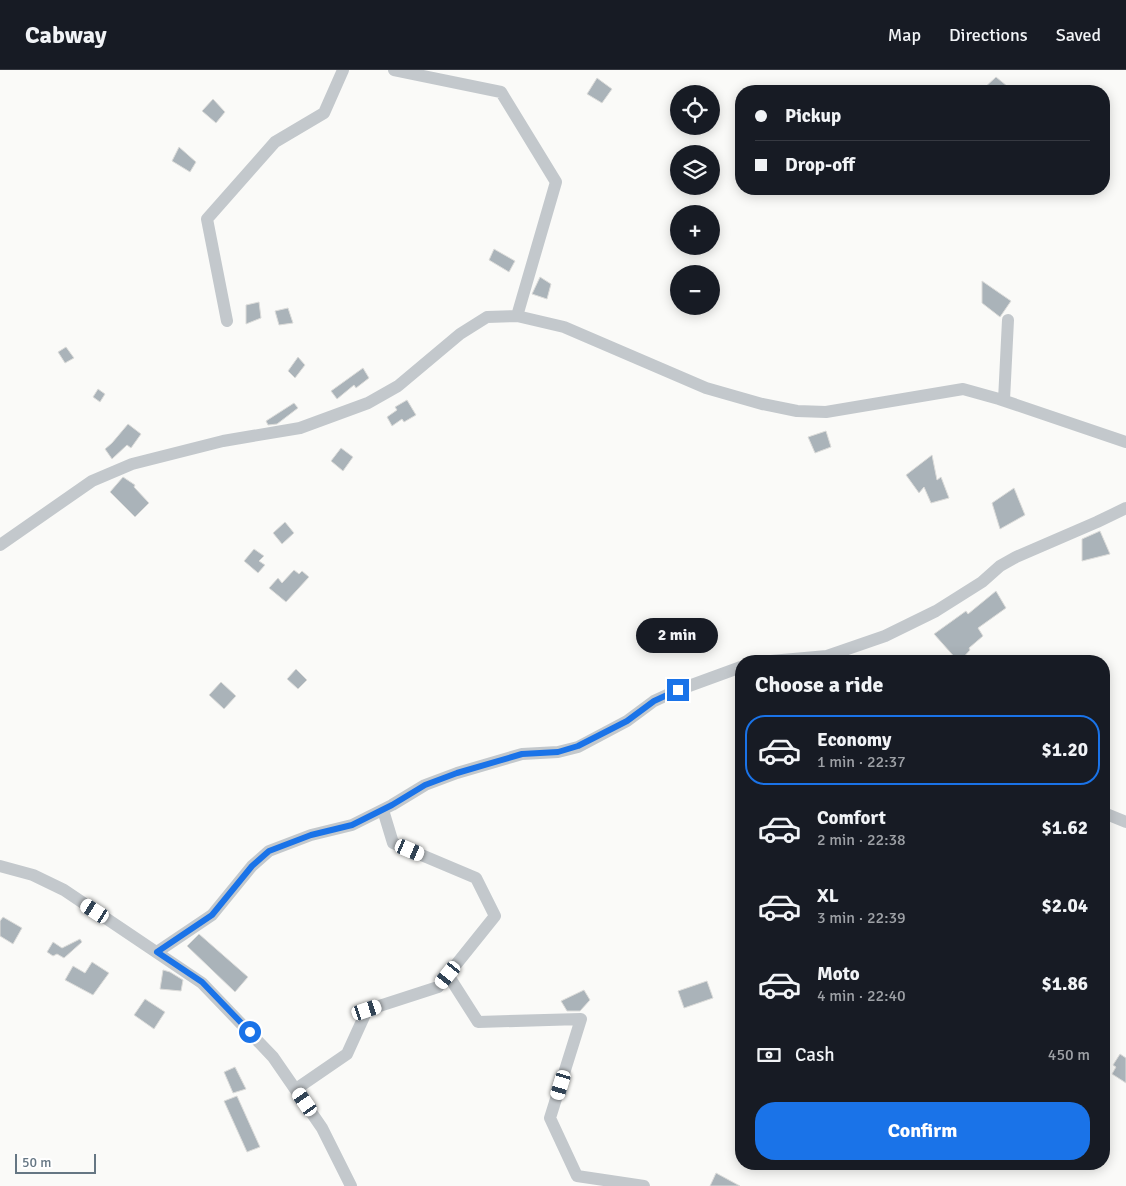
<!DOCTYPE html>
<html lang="en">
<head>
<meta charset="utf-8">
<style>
  body { margin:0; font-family:Signika,sans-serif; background:#242831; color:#f1f3f6; height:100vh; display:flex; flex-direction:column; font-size:19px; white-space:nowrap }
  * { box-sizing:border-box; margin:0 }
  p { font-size:16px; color:#9ea1a6 }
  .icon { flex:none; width:28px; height:28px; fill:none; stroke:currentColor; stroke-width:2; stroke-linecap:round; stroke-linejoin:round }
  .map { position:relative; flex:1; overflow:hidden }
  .panel { position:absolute; left:735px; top:585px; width:375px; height:515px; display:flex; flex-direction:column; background:#171b24; border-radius:20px; box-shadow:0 2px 12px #0003 }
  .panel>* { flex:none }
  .top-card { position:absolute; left:735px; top:15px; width:375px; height:110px; border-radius:20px; box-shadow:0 2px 12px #0003; display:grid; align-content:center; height:110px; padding:0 20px; background:#171b24 }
  .tools { position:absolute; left:670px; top:15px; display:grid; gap:10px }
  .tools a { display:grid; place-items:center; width:50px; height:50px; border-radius:50%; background:#171b24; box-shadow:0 2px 12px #0003; font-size:25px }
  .scale { position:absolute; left:15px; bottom:12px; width:81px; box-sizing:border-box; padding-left:5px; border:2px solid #657683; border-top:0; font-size:14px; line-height:18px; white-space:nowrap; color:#657683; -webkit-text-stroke:4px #fff; paint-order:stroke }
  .end { position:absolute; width:22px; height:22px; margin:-11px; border:6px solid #1a73e8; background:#fff; box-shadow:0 0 0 2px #fff }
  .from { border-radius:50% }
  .bubble { position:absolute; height:35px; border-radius:18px; background:#171b24; box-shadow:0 2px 12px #0003; font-size:16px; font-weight:700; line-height:35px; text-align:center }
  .car { position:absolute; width:15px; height:30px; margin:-15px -8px; border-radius:6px; box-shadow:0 0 4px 1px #0007; background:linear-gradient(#fff 24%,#345 0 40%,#fff 0 76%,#345 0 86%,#fff 0) }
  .top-card b { display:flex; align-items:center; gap:18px; height:48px; font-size:19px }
  .top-card b+b { border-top:1px solid #363941 }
  .top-card i { width:12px; height:12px; background:#f1f3f6 }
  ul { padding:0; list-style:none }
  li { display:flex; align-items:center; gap:15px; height:70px; margin:0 10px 8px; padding:0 10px; border:2px solid transparent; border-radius:20px }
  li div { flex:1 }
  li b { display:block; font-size:19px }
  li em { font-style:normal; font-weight:700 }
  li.current { border-color:#1a73e8 }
  li>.icon { width:45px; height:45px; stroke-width:1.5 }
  h2 { padding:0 20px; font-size:22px; line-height:60px }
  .pay { display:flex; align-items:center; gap:12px; height:55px; padding:0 20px; font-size:19px }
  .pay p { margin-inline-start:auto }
  .action { display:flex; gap:10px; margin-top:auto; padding:10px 20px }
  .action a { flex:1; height:58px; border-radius:20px; background:#1a73e8; color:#fff; font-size:20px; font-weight:700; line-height:58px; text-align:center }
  header { display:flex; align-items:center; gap:30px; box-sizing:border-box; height:70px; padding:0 25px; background:#171b24; border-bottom:1px solid #363941 }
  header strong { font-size:24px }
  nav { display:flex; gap:28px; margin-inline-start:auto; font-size:18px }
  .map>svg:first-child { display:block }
  .building { fill:#aab3b9; stroke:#dcdcda }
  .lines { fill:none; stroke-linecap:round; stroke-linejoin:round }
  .minor { stroke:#c3c8cc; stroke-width:12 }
  .route { stroke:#1a73e8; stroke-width:6 }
</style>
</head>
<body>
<header>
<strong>Cabway</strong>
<nav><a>Map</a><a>Directions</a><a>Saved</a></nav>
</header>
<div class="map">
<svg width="1126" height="1116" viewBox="0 0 1126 1116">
  <rect width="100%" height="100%" fill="#fafaf8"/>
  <path class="building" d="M996,7l17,14h-32z
    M597,8l15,11 -10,14 -15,-9z
    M213,29l12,13 -9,11 -14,-12z
    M179,77l17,15 -6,10 -18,-11z
    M494,179l21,12 -6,11 -20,-12z
    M540,207l11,7 -4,15 -15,-5z
    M982,211l29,20 -11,16 -18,-14z
    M259,232l2,16 -15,6v-19z
    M288,238l5,15 -14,2 -4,-14z
    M66,277l8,11 -9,5 -7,-11z
    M298,287l7,8 -10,13 -7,-7z
    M363,298l6,10 -13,10 -2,-3 -17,14 -6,-8z
    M98,319l7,5 -5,8 -7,-5z
    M407,330l9,15 -12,7 -2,-3 -10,7 -5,-9 10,-7 -2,-3z
    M294,333l4,5 -21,16 -9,1 -2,-4z
    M128,354l13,10 -10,14 -4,-3 -15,14 -7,-10 7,-6z
    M826,361l5,16 -16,6 -7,-16z
    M341,378l12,9 -10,14 -12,-10z
    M932,385l5,25 4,-3 8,21 -18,5 -7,-16 -5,6 -13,-18z
    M123,407l12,8 -1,2 15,16 -14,14 -25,-25z
    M1014,418l11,27 -25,14 -8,-26z
    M285,452l9,11 -12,11 -9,-11z
    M1100,461l10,23 -28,7v-22z
    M254,479l10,7 -5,5 6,4 -7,8 -14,-12z
    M294,500l5,4 3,-3 7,6 -23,25 -17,-14 9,-10 4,5z
    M996,521l10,17 -28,20 5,8 -14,12 1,2 -10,11h-2l-24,-27 32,-23 2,3z
    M296,599l11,11 -9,9 -11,-10z
    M221,612l15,14 -12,13 -15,-14z
    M3,847l19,11 -9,16 -13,-8v-15z
    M199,864l49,43 -13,15 -48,-46z
    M80,869l2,3 -18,16 -7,-4 -4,2 -6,-4 6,-10 9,6z
    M92,892l17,11 -16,22 -28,-15 8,-14 12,7z
    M163,900l7,2 13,8 -2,11 -21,-2z
    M707,911l6,17 -29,10 -6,-17z
    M584,920l6,10 -10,11h-13l-6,-10z
    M145,929l20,13 -11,17 -20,-14z
    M1120,984l6,4v25l-14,-9 4,-7 -3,-2z
    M235,997l11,22 -13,4 -9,-21z
    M237,1026l23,51 -13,5 -23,-51z
    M716,1103l24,13h-30z"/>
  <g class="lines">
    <path class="minor" d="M394,0l107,22 55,90 -39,134
      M227,251l-20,-102 68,-77 49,-29 19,-43
      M1004,330l4,-80
      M0,475l92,-64 40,-17 91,-23 77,-13 68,-25 30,-17 62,-52 27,-17 30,-1 47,11 142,61 56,16 35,7 29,1 137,-23 36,10 127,43
      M771,591l56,-5 58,-20 51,-25 46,-29 18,-16 16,-9 81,-35 29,-14
      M1104,743l22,9
      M0,796l33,9 31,15 138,93 71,74 49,71 29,58
      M157,882l55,-37 40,-49 17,-15 42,-16 41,-10 40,-20 33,-20 32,-12 65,-19 36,-2 20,-5 49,-26 27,-20 24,-11 63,-23
      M448,905l30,47 103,-3 -31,99 27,58 67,10
      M296,1019l51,-35 20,-44 71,-23 57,-71 -19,-38 -83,-35 -10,-33"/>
  </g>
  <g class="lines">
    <path class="route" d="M250,962l-48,-50 -45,-30 55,-37 40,-49 17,-15 42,-16 41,-10 40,-20 33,-20 32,-12 65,-19 36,-2 20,-6 49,-25 27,-20 24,-11"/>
  </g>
</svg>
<div class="tools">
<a><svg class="icon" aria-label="locate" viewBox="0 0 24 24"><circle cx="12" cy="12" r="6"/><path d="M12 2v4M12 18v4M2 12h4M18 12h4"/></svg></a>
<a><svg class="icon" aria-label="layers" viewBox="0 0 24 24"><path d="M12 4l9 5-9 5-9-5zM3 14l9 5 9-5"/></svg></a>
<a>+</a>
<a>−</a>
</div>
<div class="scale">50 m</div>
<i class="end from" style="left:250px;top:962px"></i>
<i class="end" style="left:678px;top:620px"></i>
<div class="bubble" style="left:636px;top:548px;width:82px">2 min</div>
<i class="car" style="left:410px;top:780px;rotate:113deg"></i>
<i class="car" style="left:95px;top:841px;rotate:303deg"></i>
<i class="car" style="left:448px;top:905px;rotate:219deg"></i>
<i class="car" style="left:367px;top:940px;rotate:72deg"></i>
<i class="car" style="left:561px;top:1015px;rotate:197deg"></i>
<i class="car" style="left:305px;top:1032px;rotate:325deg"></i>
<div class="top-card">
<b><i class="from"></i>Pickup</b>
<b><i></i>Drop-off</b>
</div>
<section class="panel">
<h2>Choose a ride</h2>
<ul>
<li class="current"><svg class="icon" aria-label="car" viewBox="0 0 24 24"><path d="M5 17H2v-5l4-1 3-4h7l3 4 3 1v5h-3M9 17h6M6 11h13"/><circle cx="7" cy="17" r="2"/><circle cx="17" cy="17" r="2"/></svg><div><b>Economy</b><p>1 min · 22:37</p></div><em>$1.20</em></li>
<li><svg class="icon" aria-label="car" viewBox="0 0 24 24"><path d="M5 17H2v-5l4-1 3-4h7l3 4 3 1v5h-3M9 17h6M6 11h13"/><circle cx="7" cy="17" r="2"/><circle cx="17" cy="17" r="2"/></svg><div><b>Comfort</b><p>2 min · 22:38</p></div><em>$1.62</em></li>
<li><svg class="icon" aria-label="car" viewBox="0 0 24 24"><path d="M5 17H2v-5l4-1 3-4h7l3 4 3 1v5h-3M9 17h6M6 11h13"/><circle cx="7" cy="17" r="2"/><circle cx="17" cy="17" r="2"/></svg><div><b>XL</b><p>3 min · 22:39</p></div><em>$2.04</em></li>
<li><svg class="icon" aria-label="car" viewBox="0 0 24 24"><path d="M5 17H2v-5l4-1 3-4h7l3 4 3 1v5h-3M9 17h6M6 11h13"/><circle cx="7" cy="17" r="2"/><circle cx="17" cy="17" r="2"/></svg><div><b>Moto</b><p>4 min · 22:40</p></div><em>$1.86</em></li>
</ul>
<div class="pay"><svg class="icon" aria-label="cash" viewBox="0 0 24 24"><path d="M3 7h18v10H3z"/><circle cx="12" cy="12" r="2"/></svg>Cash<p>450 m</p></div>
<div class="action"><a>Confirm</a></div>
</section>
</div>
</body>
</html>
